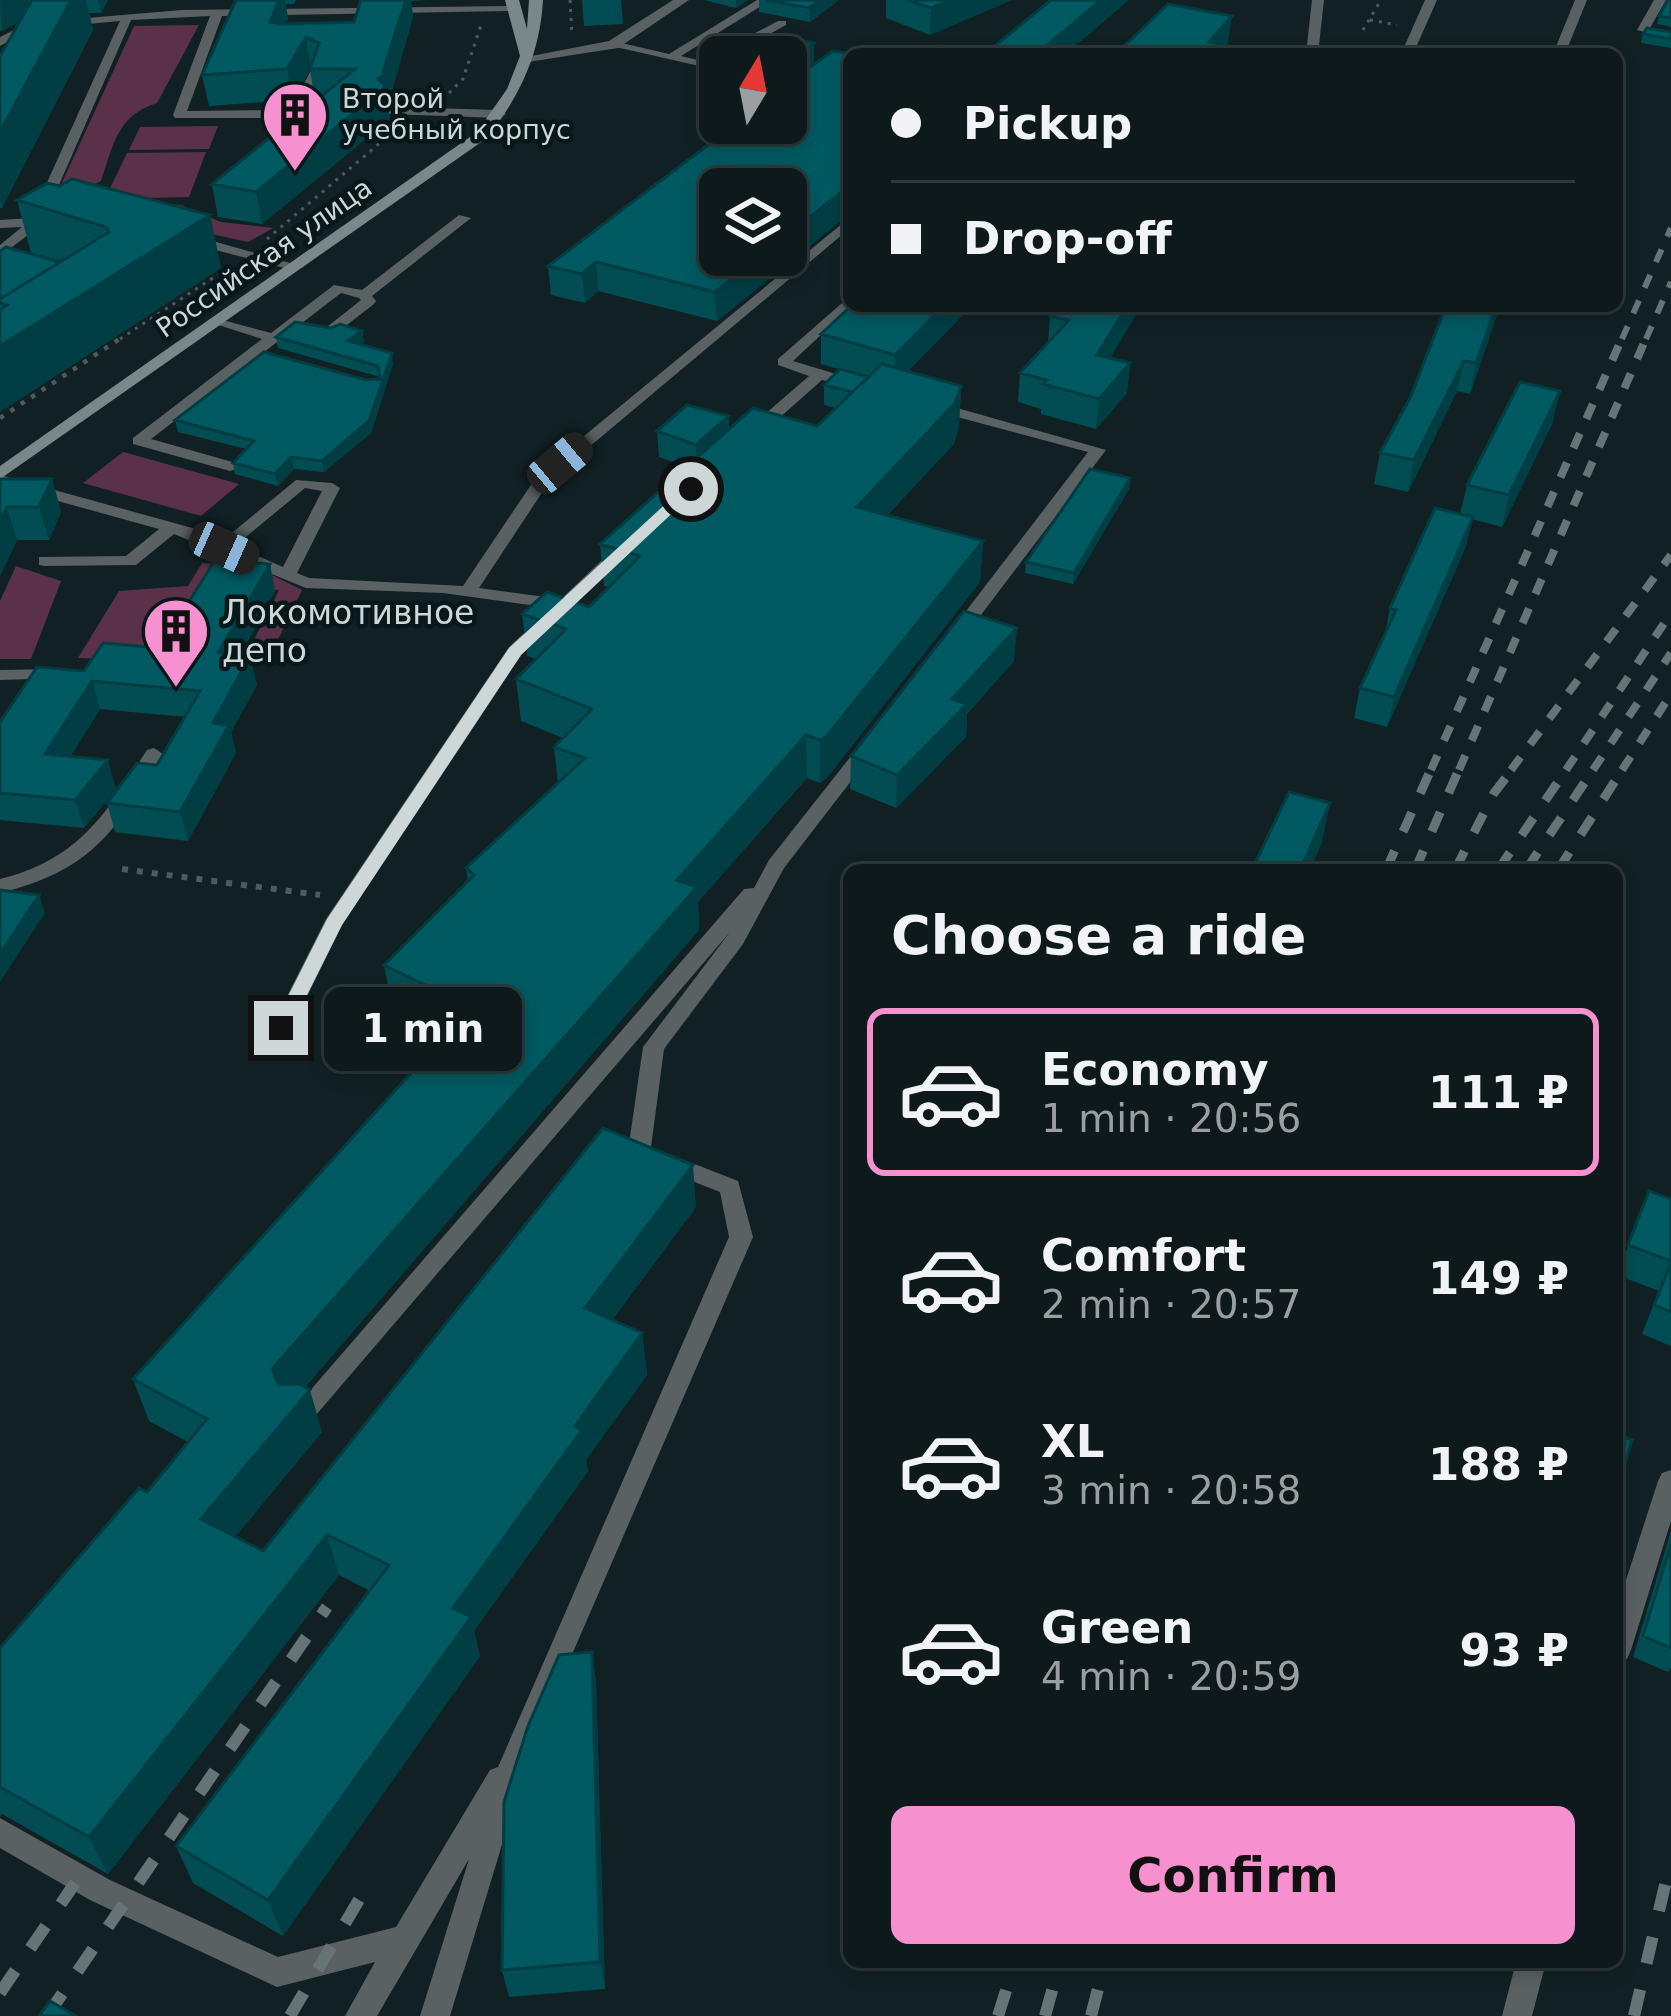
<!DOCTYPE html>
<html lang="en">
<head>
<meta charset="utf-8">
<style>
  body { margin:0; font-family:"DejaVu Sans",sans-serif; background:#1b2627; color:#f1f3f6; height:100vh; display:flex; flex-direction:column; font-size:45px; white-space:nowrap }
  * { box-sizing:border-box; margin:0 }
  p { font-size:39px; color:#9aa0a2 }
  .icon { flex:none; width:66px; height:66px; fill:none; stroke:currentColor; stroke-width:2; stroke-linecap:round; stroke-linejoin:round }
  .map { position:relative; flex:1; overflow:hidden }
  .panel { position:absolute; left:843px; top:864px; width:780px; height:1104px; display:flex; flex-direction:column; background:#0d191a; border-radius:18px; box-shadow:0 6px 18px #0003,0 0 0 3px #2d3839 }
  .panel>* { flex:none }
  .hud { position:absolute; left:843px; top:48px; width:780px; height:264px; border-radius:18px; box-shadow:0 6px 18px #0003,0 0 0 3px #2d3839; display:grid; align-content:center; height:264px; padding:0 48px; background:#0d191a }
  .needle { width:78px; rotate:10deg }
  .fabs { position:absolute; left:699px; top:36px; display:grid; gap:24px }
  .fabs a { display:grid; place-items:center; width:108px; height:108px; border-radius:18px; background:#0d191a; box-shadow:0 6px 18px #0003,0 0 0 3px #2d3839; font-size:60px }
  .end { position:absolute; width:54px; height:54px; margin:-27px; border:15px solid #cdd7d8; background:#111; box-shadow:0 0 0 6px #111 }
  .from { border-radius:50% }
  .bubble { position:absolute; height:84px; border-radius:18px; background:#0d191a; box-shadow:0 6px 18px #0003,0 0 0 3px #2d3839; font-size:39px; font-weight:700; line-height:84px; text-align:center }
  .car { position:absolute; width:36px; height:72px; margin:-36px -18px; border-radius:15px; box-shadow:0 0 9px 3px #0007; background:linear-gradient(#222 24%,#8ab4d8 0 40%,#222 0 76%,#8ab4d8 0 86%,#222 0) }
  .hud b { display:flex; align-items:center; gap:42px; height:114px; font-size:45px }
  .hud b+b { border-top:3px solid #2d3839 }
  .hud i { width:30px; height:30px; background:#f1f3f6 }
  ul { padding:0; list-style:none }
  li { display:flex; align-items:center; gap:36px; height:168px; margin:0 24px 18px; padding:0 24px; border:6px solid transparent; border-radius:18px }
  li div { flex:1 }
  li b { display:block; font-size:45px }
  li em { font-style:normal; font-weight:700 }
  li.active { border-color:#f790ce }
  li>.icon { width:108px; height:108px; stroke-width:1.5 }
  h2 { padding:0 48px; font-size:54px; line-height:144px }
  .primary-button { display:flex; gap:24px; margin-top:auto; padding:24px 48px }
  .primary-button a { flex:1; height:138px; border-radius:18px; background:#f790ce; color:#111; font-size:48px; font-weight:700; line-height:138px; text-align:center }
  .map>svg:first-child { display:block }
  .green { fill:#5b314a }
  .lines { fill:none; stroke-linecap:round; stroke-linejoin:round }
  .path-far2 { stroke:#4d5b5d; stroke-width:3; stroke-dasharray:3 6; stroke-linecap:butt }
  .path-far1 { stroke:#4d5b5d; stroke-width:4.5; stroke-dasharray:4.5 8; stroke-linecap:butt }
  .path { stroke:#4d5b5d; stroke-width:6; stroke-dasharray:6 9; stroke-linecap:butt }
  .lane { fill:#596162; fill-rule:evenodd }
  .street { fill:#596162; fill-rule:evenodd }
  .secondary { fill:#7b8889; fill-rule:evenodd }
  .rail-far3 { stroke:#677476; stroke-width:6; stroke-dasharray:14 14; stroke-linecap:butt }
  .rail-far2 { stroke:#677476; stroke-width:8; stroke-dasharray:16 16; stroke-linecap:butt }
  .rail-far1 { stroke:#677476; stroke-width:9; stroke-dasharray:21 21; stroke-linecap:butt }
  .rail { stroke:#677476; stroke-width:12; stroke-dasharray:27 27; stroke-linecap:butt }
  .wall { fill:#014d53 }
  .shaded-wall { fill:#013e44 }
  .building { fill:#015961; stroke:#013e44; stroke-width:3 }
  .route { fill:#cdd7d8 }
  .labels { text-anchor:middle; stroke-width:9; stroke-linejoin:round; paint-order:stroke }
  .far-poi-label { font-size:27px; fill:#cdd7d8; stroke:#08181a; text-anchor:start }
  .far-street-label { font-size:27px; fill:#cdd7d8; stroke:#08181a }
  .poi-label { font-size:33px; fill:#cdd7d8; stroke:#08181a; text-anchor:start }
</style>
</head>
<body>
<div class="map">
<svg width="1671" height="2016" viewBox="0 0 1671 2016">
  <rect width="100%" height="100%" fill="#112123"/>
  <path class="green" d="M199,25l-42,78c-40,12 -44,43 -56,78l-10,5 11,15 79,4 40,17 52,6 -25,14 -194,-42 80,-174z
    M218,126l-9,23 -80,1 11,-23z
    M206,152l-17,45 -84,2 22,-46z
    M123,452l116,32 -38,32 -118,-33z
    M202,563l50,2 50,25 -27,56 -23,-2 27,-54 -69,-4 -50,74 -82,-2 41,-67 69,-5z
    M16,566l45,15 -30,78h-31v-58z"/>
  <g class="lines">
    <path class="path-far2" d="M570,0l2,35
      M1370,20l27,5
      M1363,30l18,-30
      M449,93l14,-14 18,-54
      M267,239l127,-108
      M120,339l108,-71"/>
    <path class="path-far1" d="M0,418l124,-82"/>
    <path class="path" d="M122,869l198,26"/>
    <path class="lane" d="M757,0h14l-90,56 21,5 76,-40h8v4l-58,32h-8v4l-12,7 -101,-23 6,-4 56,13z
      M1312,0h12l-6,54h-12z
      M1425,0h12l-24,54h-12z
      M1575,0h12l-22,54h-12z
      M1654,0h12l-16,28 21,3v8l-34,-9z
      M512,6l4,1v4l-294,5 -35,95 103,-1 20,-38h8l2,3 -17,35h20l6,4 -6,4h-24l-7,6 -5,-6h-112l-2,-3 37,-99 -79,4 -86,197 9,4 -14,5 -40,30v-11l22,-18 -22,1v-8l31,-2 89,-197 -53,5 -4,-2v-4l119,-10z
      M32,21l10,2 -42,23v-9z
      M393,107l107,3 6,4 -6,4 -111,-4 -2,-3z
      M459,215l12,3 -99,78 4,5 -2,3 -40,31 -23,-6 7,-4 9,2 34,-27 -2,-2 -18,-5 -190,146 85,24v6l-6,2 -97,-27v-6l129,-99 -47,-15v-6l56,15 63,-48 28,5z
      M849,218v11l-298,250 -72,109 82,11 57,-54 6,-1 8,5 -110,105 -180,271 -53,108h-14l-4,-5 55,-109 183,-272 42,-39 -108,-15 -137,-5 -132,-54 -38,31 -91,1 -6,-1v-8l87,-1 33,-27 -159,-44v-10l196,54 26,12 74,-61 36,3 8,5 -43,85 12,5 154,8 76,-113zM305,488l17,3 -39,76 -48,-21z
      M185,236h10l109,31 -12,3 -107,-28z
      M849,297v9h3l-59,55 66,20v6l-37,-7 -62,55h-12v-6l61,-53 -31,-11v-6z
      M936,402l170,48 -144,190h-12v-8l138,-180 -157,-42v-6z
      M57,669l6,1v8l-63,2v-10z
      M866,744l9,6 -91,118 -41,76 -79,105 -13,98 87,34 15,56 -222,512 -81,267h-30l49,-157 -92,157h-32l30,-54 -98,25 -187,-87 -90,-52v-30l110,62 168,77 118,-30 94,-157 8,-3 231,-530 -9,-45 -89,-35 -3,-6 15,-104 87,-115 -420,490 -9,3 -9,-3 -3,-7 455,-526 10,-1 15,-28 90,-114z
      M154,748l9,6c-48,77 -70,116 -163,139v-14c78,-19 106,-65 147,-129z
      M1671,1470v51l-40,129 -4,9 -10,3v-54l41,-127 4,-8z
      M1516,1962h30l-14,54h-30z"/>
    <path class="street" d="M673,0h16l-71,48 -90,14 -7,-4 88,-17z"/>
    <path class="secondary" d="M505,0h14l8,29 2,-29h14c-3,54 -23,96 -56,138l-487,341v-13l477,-334 30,-43 13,-33z"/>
    <path class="rail-far3" d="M1622,339l49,-111
      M1646,339l25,-57"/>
    <path class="rail-far2" d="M1431,770l192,-434
      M1459,770l188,-434
      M1511,770l160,-215
      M1566,770l105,-157
      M1593,770l78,-117
      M1622,770l49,-76"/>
    <path class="rail-far1" d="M1386,870l46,-103
      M1415,870l45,-103
      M1455,870l39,-77 20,-26
      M1498,870l70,-103
      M1526,870l69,-103
      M1558,870l66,-103"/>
    <path class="rail" d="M0,1993l75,-110
      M47,2016l280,-409
      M290,2016l76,-128
      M998,2016l17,-54
      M1045,2016l15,-54
      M1091,2016l14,-54
      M1634,2016l37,-156"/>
  </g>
  <path class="wall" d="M0,0h108l-7,13h-12l4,17 -91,178h-2v-152l19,-34 -19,9z
    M236,0h60l-2,4h-8l2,15 -2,5 68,-2 7,-22h65l-15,1 2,16 -22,77 1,9 -4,3 2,13 -128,105 -44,-7 -6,-33 103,-84 -5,-30 -18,30 -83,6 -7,-31z
    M582,0h39l2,24 -39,2z
    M704,0h44l-12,8z
    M759,0h80l-29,22 -51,-10z
    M886,0h126l-82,35 -44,-17z
    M1671,0v27l-14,-3 2,-8z
    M1671,32v16l-30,-5 2,-9z
    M814,43v22l35,-11v160l-132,107 -119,-30 -13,12 -34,-8 -3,-29 188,-142 -3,-1h53z
    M720,73v47l-20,-5 -1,-27z
    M60,186l150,29 11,53 -221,144v-161l31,2 -14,-53z
    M851,306h121l-64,65 53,15 -2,40 -5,18 -67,71 96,26 -3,41 -154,197 -6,4 -13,-5 -109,124 1,28 -394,457 17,45 -87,105 28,14 433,-344 -84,113 30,13 5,42 -61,85 2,11 -114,160 6,25 -197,280 -90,-53 -17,-37 194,-255 -31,-16 -231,299 -106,-60 -2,2v-168l147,-156 41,-50 -39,-21 -16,-42 313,-345 -54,-26 -8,-43 84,-84 -2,-13 92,-85 -4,-36 9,-9 -42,-17 -5,-42 20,-20 -9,-3 -5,-42 67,-7 20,-20 -5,-1 -4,-42 86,-77 -27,-10 -2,-26 160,-5 18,-18 -11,-3v-20l15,-16 -18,-5v-30z
    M1057,306h84l-31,52 20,5 -3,30 -31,36 -55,-15v-5l-23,-7 2,-29 28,-30 2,-27z
    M1500,306l-30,88 -13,-3 -49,101 -34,-8 6,-31z
    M331,328l31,3 2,11 -4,3 33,19 -22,69 -47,39 -30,-3 -16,17 -43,-12 -2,-11 13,-14 -68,-17 -3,-12 191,-40 14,-1v-2l-102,-29 -2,-11z
    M1553,422l-51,105 -30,-8 -6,27 -79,181 -33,-9 6,-30 25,-53 5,-27 70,-94 7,-29z
    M1130,478l-1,11 -56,95 -48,-11 1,-11z
    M0,479h52l9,33 -12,28h-32l-17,36z
    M270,564l5,28 -35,63 17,30 -26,47 5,21 -48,88 -73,-9 -8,-29 50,-38 28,-48 -85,-8 -30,48 46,32 -32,39 -84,-8v-98l84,-51 76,-23z
    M1014,661l-47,53 -1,23 -70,71 -46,-19 1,-33z
    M1649,1191l22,8v147l-29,-12 17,-43 -42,-16z
    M1671,1531v136l-3,5 -35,-15z
    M592,1652l4,30 9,307 -96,8 -7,-27z"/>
  <path class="shaded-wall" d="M0,0h28l4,15 -30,16z
    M71,0h15l7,30 -91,178 -2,-8v-68z
    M98,0h10l-7,13z
    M279,0h6l3,19 -13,34 -5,-31z
    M406,0h5l2,17 -22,77 1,9 -4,3 2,13 -128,105 -6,-32 127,-120z
    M736,0h12l-12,8z
    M821,0h18l-29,22 -1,-14z
    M952,0h60l-82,35 1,-27z
    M1101,0h28l-63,54h-29z
    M1232,16l-4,27 -9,11 -10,-12z
    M306,37l5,30 -19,33 -5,-31z
    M814,43v26l-28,22v-27z
    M849,186v28l-132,107 -2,-29 47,-37h24v-19z
    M210,215l11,53 -221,144v-86z
    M596,262l2,29 -13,12 -3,-29z
    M944,306h28l-78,79 1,-30z
    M1127,306h14l-47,79 3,-30z
    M1496,306h4l-30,88 6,-31z
    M362,331l2,11 -14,10 -2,-11z
    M392,353l1,11 -22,69 -47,39 -2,-11 47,-40z
    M1464,361l-7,30 -49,101 6,-32z
    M1130,363l-3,30 -31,36 3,-30z
    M961,386l-2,40 -5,18 -97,104v-41z
    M1560,391l-7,31 -51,105 7,-32z
    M729,416v26l-32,29 -1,-26z
    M291,457l3,12 -16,17 -3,-12z
    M1130,478l-1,11 -56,95 1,-11z
    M52,479l9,33 -12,28 -10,-33z
    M7,507l10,33 -17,36v-55z
    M1473,517l-7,29 -79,181 7,-30z
    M983,541l-3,41 -154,197 -6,4v-43z
    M270,564l5,28 -50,89 -7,-28z
    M1017,628l-3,33 -47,52 -1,24 -70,71 1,-33 55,-76z
    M250,656l7,29 -26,47 5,21 -48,88 -8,-29 33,-89z
    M92,681l8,28 -46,74 -9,-29z
    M806,735l1,43 -109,124 1,28 -415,481 -12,-42 405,-489z
    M108,760l8,29 -32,39 -9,-28z
    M1330,803l-8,40 -12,27h-10z
    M39,895l6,18 -45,69v-28z
    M693,1165l3,42 -106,143 -5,-42z
    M642,1333l5,42 -61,85 2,11 -114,160 6,25 -197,280 -15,-36 185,-292 122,-182z
    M310,1390l12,42 -106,128 -15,-41z
    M327,1535l12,40 -231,299 -19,-37z
    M592,1652l4,30 9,307 -5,-27z"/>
  <path class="building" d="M32,0h39l-71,132v-76z
    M236,0h43l-9,22 11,2 73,-2 7,-22h45l-23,72h5l-10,7 8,8 -130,105 -44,-8 143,-115h-45l9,-26 -13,-6 -19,32 -85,6z
    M767,0h54l-12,8z
    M908,0h44l-21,8z
    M1051,0h50l-64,54h-52z
    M1668,0h3v18l-12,-2z
    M1168,4l64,12 -23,26 27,6 -7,6h-113z
    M1647,28l24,4v7l-28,-5z
    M777,35l37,8 -28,21v-7h-41z
    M938,46l44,8h-53z
    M833,51l19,3h-3v132l-63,50v-47h-66v66h42l-47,37 -119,-30 -14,12 -34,-8 189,-143h49v-39z
    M720,73v20l-21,-5z
    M72,179l138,36 -210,131v-36l7,-5 -7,-2v-4l109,-67 -3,-5 -89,-27 30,-17 13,3z
    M6,247l54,15 -60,37v-48z
    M851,306h93l-49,49 -74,-21z
    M1057,306h70l-30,49 33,8 -31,36 -56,-15 4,-4 -27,-7 49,-53 -19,-4z
    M1446,306h50l-20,57 -12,-2 -50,99 -34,-7 30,-55z
    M295,322l36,6 9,-4 22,7 -14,10 44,12 -23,68 -47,40 -31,-4 -16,17 -42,-11 21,-22 -79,-21 89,-68 102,28 14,-1 -2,-13 -102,-29z
    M882,364l79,22 -6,17 -98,104 126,34 -157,196 -6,3 -14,-5 -129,145 20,7 -425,482 6,15h22l10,6 -109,129 62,32 340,-423 90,37 -108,143 57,25 -67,93 7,4 -129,178 18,9 -203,283 -92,-54 213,-281 -62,-30 -238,302 -89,-50v-139l139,-160 8,4 60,-73 -74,-40 338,-372 -87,-42 90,-90 -8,-7 119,-110 -31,-11 38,-38 -76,-30 50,-50 -44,-15 25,-22 42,15 51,-51 -40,-12 153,-136 64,18z
    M840,369l29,8 -17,15 -28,-7z
    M1520,382l40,9 -51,104 -42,-10z
    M687,405l42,11 -33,29 -39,-14z
    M1090,469l40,9 -56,95 -48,-11z
    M0,479h52l-13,28h-32l-7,14z
    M1435,508l38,9 -79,180 -34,-9 36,-78 -6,-2z
    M215,560l55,4 -52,89 32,3 -37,67 16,2 -49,87 -73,-9 30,-40 20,2 43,-74 -108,-10 -47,73 63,6 -33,40 -75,-7v-71l37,-55 47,4 19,-28 57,5z
    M964,611l53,17 -65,71 15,5 -70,71 -46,-19z
    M1289,792l41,11 -30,67h-48z
    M0,890l39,5 -39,59z
    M1649,1191l22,8v62l-43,-16z
    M1671,1263v49l-17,-7z
    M1617,1434l15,6 -15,51z
    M1671,1544v104l-28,-12z
    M592,1652l8,310 -98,8 2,-168 24,-76 31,-71z
    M50,2001l26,15h-37z"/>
  <path class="route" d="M685,486l13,3 -177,166 -179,270 -54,108h-14l-2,-5 55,-109 182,-271z"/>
  <defs>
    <g id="building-pin" transform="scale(3.45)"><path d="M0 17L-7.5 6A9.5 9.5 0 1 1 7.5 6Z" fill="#f790ce" stroke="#08181a"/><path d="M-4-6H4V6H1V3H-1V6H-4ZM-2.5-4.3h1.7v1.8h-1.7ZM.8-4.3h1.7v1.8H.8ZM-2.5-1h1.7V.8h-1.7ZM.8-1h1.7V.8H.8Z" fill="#111"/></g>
  </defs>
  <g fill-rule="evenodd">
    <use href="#building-pin" x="295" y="115"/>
    <use href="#building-pin" x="176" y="631"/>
  </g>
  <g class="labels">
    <g class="far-poi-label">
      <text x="342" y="108">Второй<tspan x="342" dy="31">учебный корпус</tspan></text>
    </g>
    <g class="far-street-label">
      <text transform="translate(264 258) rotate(-35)" y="9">Российская улица</text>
    </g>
    <g class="poi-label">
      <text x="222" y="624">Локомотивное<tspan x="222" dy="38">депо</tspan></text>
    </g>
  </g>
</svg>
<div class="fabs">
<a><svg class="needle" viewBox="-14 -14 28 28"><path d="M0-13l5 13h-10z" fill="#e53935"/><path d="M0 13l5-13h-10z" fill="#9aa0a2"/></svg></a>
<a><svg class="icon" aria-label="layers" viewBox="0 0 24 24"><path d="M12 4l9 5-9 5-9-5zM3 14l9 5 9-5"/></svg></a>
</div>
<i class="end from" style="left:691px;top:489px"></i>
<i class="end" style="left:281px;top:1028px"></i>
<div class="bubble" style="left:324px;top:987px;width:198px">1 min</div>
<i class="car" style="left:560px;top:463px;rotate:50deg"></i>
<i class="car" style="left:224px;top:548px;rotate:114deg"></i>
<div class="hud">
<b><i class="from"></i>Pickup</b>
<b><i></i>Drop-off</b>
</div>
<section class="panel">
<h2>Choose a ride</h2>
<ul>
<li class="active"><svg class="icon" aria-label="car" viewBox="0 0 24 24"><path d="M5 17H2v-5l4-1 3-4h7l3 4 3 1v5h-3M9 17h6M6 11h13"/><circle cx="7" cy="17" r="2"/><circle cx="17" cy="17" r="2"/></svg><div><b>Economy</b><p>1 min · 20:56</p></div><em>111 ₽</em></li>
<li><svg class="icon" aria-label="car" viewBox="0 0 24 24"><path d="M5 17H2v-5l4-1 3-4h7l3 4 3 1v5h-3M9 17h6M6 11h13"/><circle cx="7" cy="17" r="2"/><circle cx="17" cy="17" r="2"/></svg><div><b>Comfort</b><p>2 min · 20:57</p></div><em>149 ₽</em></li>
<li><svg class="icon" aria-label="car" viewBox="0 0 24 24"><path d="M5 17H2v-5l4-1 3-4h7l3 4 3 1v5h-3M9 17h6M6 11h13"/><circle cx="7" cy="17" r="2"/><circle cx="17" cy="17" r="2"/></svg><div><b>XL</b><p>3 min · 20:58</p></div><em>188 ₽</em></li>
<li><svg class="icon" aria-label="car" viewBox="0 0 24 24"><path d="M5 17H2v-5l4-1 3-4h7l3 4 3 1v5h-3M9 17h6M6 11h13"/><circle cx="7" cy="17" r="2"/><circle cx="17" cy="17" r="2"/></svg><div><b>Green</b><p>4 min · 20:59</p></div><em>93 ₽</em></li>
</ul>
<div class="primary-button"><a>Confirm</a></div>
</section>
</div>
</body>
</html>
